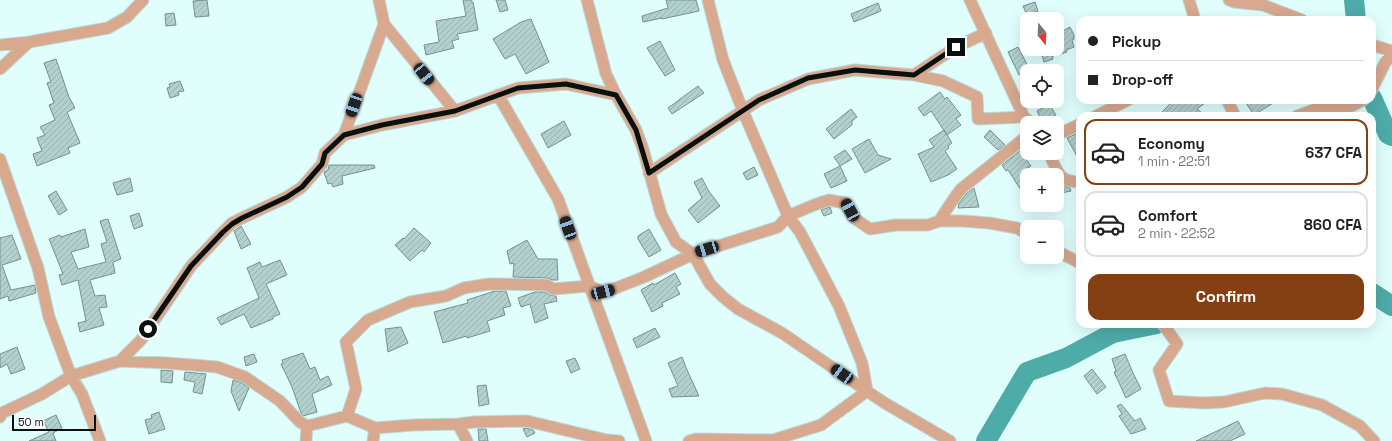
<!DOCTYPE html>
<html lang="en">
<head>
<meta charset="utf-8">
<style>
  body { margin:0; font-family:"Space Grotesk",sans-serif; background:#f6f6f6; color:#222; height:100vh; display:flex; flex-direction:column; font-size:15px; white-space:nowrap }
  * { box-sizing:border-box; margin:0 }
  p { font-size:13px; color:#767676 }
  .icon { flex:none; width:22px; height:22px; fill:none; stroke:currentColor; stroke-width:2; stroke-linecap:round; stroke-linejoin:round }
  .map { position:relative; flex:1; overflow:hidden }
  .panel { position:absolute; left:1076px; top:112px; width:300px; height:216px; display:flex; flex-direction:column; background:#fff; border-radius:12px; box-shadow:0 4px 16px #0002 }
  .panel>* { flex:none }
  .guide { position:absolute; left:1076px; top:16px; width:300px; height:88px; border-radius:12px; box-shadow:0 4px 16px #0002; display:grid; align-content:center; height:88px; padding:0 12px; background:#fff }
  .needle { width:26px; rotate:162deg }
  .buttons { position:absolute; left:1020px; top:12px; display:grid; gap:8px }
  .buttons a { display:grid; place-items:center; width:44px; height:44px; border-radius:8px; background:#fff; box-shadow:0 4px 16px #0002; font-size:20px }
  .scale { position:absolute; left:12px; bottom:10px; width:84px; box-sizing:border-box; padding-left:4px; border:2px solid #061110; border-top:0; font-size:11px; line-height:14px; white-space:nowrap; color:#061110; -webkit-text-stroke:3px #fff; paint-order:stroke }
  .end { position:absolute; width:18px; height:18px; margin:-9px; border:5px solid #061110; background:#fff; box-shadow:0 0 0 2px #fff }
  .from { border-radius:50% }
  .car { position:absolute; width:12px; height:24px; margin:-12px -6px; border-radius:5px; box-shadow:0 0 3px 1px #0007; background:linear-gradient(#222 24%,#8ab4d8 0 40%,#222 0 76%,#8ab4d8 0 86%,#222 0) }
  .guide b { display:flex; align-items:center; gap:14px; height:38px; font-size:15px }
  .guide b+b { border-top:1px solid #e0e0e0 }
  .guide i { width:10px; height:10px; background:#222 }
  ul { padding:7px 0 0; list-style:none }
  li { display:flex; align-items:center; gap:12px; height:66px; margin:0 8px 6px; padding:0 4px; border:2px solid #e0e0e0; border-radius:12px }
  li div { flex:1 }
  li b { display:block; font-size:15px }
  li em { font-style:normal; font-weight:600 }
  li.on { border-color:#844013 }
  li>.icon { width:36px; height:36px; stroke-width:1.5 }
  .primary-button { display:flex; gap:8px; margin-top:auto; padding:8px 12px }
  .primary-button a { flex:1; height:46px; border-radius:12px; background:#844013; color:#fff; font-size:16px; font-weight:600; line-height:46px; text-align:center }
  .map>svg:first-child { display:block }
  .lines { fill:none; stroke-linecap:round; stroke-linejoin:round }
  .river { stroke:#4eaca8; stroke-width:20 }
  .building { fill:url(#building-hatch); stroke:#74918f }
  .street-casing { stroke:#bcd8d6; stroke-width:13 }
  .street { stroke:#d8a88f; stroke-width:11 }
  .route { stroke:#061110; stroke-width:5 }
</style>
</head>
<body>
<div class="map">
<svg width="1392" height="441" viewBox="0 0 1392 441">
  <defs>
    <pattern id="building-hatch" width="6" height="6" patternUnits="userSpaceOnUse"><rect width="6" height="6" fill="#b2d0ce"/><path d="M-1 1l2-2M0 6l6-6M5 7l2-2" fill="none" stroke="#98b2b0"/></pattern>
  </defs>
  <rect width="100%" height="100%" fill="#dffefc"/>
  <g class="lines">
    <path class="river" d="M1354,0l2,20
      M1372,98l16,36 4,2
      M1372,293l20,13
      M986,441l41,-69 39,-14 47,-25 44,-9"/>
  </g>
  <path class="building" d="M207,0l2,16 -14,1 -2,-16z
    M463,0h8l1,2h1l5,28 -21,4 2,5 -7,2 2,7 -28,7 -2,-10 15,-3 -3,-21 30,-5z
    M496,0h9l3,10 -8,2z
    M666,0h30l3,11 -37,8v-1l-19,4 -1,-6 26,-8z
    M1035,2l3,9 -11,4 -4,-9z
    M878,3l3,8 -27,11 -3,-8z
    M174,13l2,12 -10,1 -1,-12z
    M531,19l18,43 -23,12 -11,-20 -10,5 -12,-20 28,-17z
    M1059,26l2,6 9,-5 4,8v4l-2,1 2,7 -8,3 1,2 -10,3v-28z
    M660,41l15,29 -10,6 -18,-28z
    M1018,47l12,23 -11,5 -11,-23z
    M1040,49h11l3,7h-2l1,3 -9,3z
    M56,59l13,38 6,11 -8,4 13,31 -12,5 2,5 -33,13 -4,-12 9,-3 -5,-13 8,-3 -5,-8 15,-7 -6,-15 5,-2 -7,-20 4,-1 -7,-19z
    M180,81l4,10 -6,1 1,3 -9,3 -3,-10 3,-1 -1,-3z
    M698,86l6,7 -32,21 -4,-6z
    M940,92l5,7 2,-2 14,18 -5,4 5,6 -14,10 -16,-24 -7,5 -6,-8z
    M1174,100h35l-12,9 9,7h-48z
    M1244,100h34l-24,15z
    M1049,104l7,11 -14,7 -5,-11z
    M851,109l6,8 -5,4v4l-18,14 -8,-10z
    M564,121l7,14 -23,13 -7,-14z
    M944,130l8,13 -4,3 1,2 -4,3 12,18 -9,6 -17,7 -13,-28 16,-7 -5,-7z
    M990,130l15,15 -7,5 -14,-13z
    M1080,132v30l-13,-24z
    M869,139l9,16 13,4 -26,14 -13,-24z
    M845,150l7,9 -12,7 -6,-9z
    M1020,151l11,15 -7,4 3,5v11l-6,4 -13,-20 -2,1 -4,-6z
    M329,165h45l1,3 -33,8 1,8 -10,3 -2,-4 -3,1 -4,-12 4,-2z
    M840,166l7,15 -16,7 -7,-14z
    M754,167l4,8 -11,5 -4,-7z
    M130,178l3,13 -16,4 -4,-12z
    M702,178l6,12 12,16 -22,17 -10,-13 14,-12 -8,-16z
    M1059,183l11,5 1,3 -10,2z
    M974,188l5,19 -21,1 1,-5 7,-9z
    M56,191l11,19 -8,5 -11,-19z
    M830,207l2,6 -8,3 -3,-6z
    M139,213l4,13 -9,3 -4,-13z
    M108,219l13,40 -8,3 2,11 -25,7 5,16 10,-1 2,12 -8,1 5,17 -24,7 -2,-9 8,-2 -8,-41 -16,5 -3,-10 4,-1 -14,-35 11,-4 1,2 24,-8 4,18 -18,5 7,17 28,-7 -5,-18 6,-2 -7,-21z
    M241,226l10,18 -10,5 -7,-18z
    M414,228l17,15 -7,9 -2,-2 -12,11 -15,-16 8,-7 1,1z
    M649,229l12,21 -12,7 -11,-18v-3z
    M12,235l9,24 -19,6 9,25 24,-5 1,8 -27,8 -1,-5 -8,3v-61z
    M527,240l11,19h19l1,21h-5l-6,-2 -34,-1 1,-14 -4,1 -3,-13z
    M280,260l7,15 -21,9 14,30 -7,3v2l-22,9 -7,-14 -23,11 -4,-7 42,-20 -12,-30 13,-6 2,5z
    M675,273l6,11 -5,3 4,7 -18,9 1,3 -11,6 -11,-22 12,-7 1,2z
    M495,291h11l5,15 -8,2 2,7 -18,6 3,10 -23,7v-2l-24,7 -9,-31 34,-9 -1,-3z
    M535,292h10l5,3 6,1 1,5 -13,3 4,14 -13,5 -5,-19 -9,3 -3,-9z
    M401,327l7,16 -20,9 -3,-23z
    M655,328l5,9 -23,11 -4,-9z
    M17,347l8,22 -14,5 -4,-10 -7,4v-14z
    M303,353l7,16 5,-2 5,13 8,-4 4,9 -20,9 5,18 -14,4 -2,-3 -9,-26 -11,-23 2,-1 -1,-3z
    M254,354l3,8 -11,4 -2,-9z
    M1125,354l8,19 8,16 -15,9 -12,-26 2,-1 -4,-12z
    M682,357l5,13 12,26 -27,1 -3,-8 9,-3 -10,-23z
    M575,358l5,11 -9,4 -5,-12z
    M1092,369l14,18 -9,7 -13,-18z
    M161,370l12,1 -1,12 -11,-1z
    M185,372l21,2 -4,20 -9,-2 2,-10 -11,-2z
    M233,380l9,3 7,5 -10,23 -8,-20z
    M486,385l3,19 -10,2 -2,-20z
    M1121,404l14,17 5,-3 6,11 -15,5 -12,-18 3,-2 -5,-8z
    M159,412l6,17 -16,5 -4,-14 7,-2 -1,-3z
    M56,415l6,13 -9,5 3,8h-27l20,-9 -6,-11z
    M1238,421l7,13 -15,7h-34z
    M526,428l7,2 2,3 -8,4 -4,-8z
    M478,429h8l2,12h-9z"/>
  <g class="lines">
    <g class="street-casing">
      <path id="street" d="M587,0l19,74 10,21 20,35 7,19 18,65 15,28 17,12 17,30 13,13 15,12 44,24 101,69 67,39
        M708,0l15,60 20,51 45,105 12,16 39,74 23,57 5,28 -46,34 -48,15v1
        M970,0l54,117 7,6
        M1189,0l6,20
        M1229,0l5,2 29,3 39,15
        M384,24l71,87
        M0,45l29,-3 79,-14 19,-11 16,-17
        M1372,45l20,6
        M0,69l29,-27
        M914,75l42,-28 30,-14
        M1372,89l13,-26 7,-9
        M498,95l60,104 88,242
        M1227,100l8,16
        M1096,116l32,-16
        M1297,116l19,-7 36,-3 11,-6
        M344,135l38,-10 73,-14 63,-23 48,-4 50,11
        M1057,135l23,-11
        M1049,153c8,17 9,29 31,29
        M0,159l38,109 11,49 22,59 11,18 18,47
        M649,173l110,-73 49,-21 47,-9 59,5 29,6 34,16 1,22 46,-2
        M939,221l16,-24 6,-8 66,-53
        M1057,251l23,12
        M1163,324l14,20 -18,26 10,31 35,2 20,-1 41,-9 17,1 40,11 38,21 14,15
        M120,361l21,-21 50,-74 32,-34 9,-9 10,-5 45,-21 15,-10 20,-23 3,-11 19,-18 40,-111 -5,-24
        M347,416l9,-27 -10,-47 22,-22 42,-18 36,-6 18,-8 25,-4 58,1 6,4 36,-3 14,6 13,-4 28,-11 49,-23 85,-27 10,-11 26,-11 15,-5 16,3 9,15 16,11 26,-4h32l11,-4h24l26,2 28,5 10,6
        M0,417l2,-4 40,-19 29,-18 49,-15 47,2 50,4 28,10 35,24 20,21 7,4 40,-10 28,12 38,-3 45,-1 16,-2 53,-1 80,19 12,1
        M458,424l9,17
        M306,441l1,-15
        M373,441l2,-13
        M689,441l7,-2 77,1"/>
    </g>
    <use href="#street" class="street"/>
  </g>
  <g class="lines">
    <path class="route" d="M148,329l43,-63 32,-34 9,-8 10,-6 45,-21 15,-10 20,-23 3,-11 19,-18 38,-10 73,-14 63,-23 48,-4 50,11 20,35 13,43 110,-73 49,-22 47,-8 59,5 42,-28"/>
  </g>
</svg>
<div class="buttons">
<a><svg class="needle" viewBox="-14 -14 28 28"><path d="M0-13l5 13h-10z" fill="#e53935"/><path d="M0 13l5-13h-10z" fill="#767676"/></svg></a>
<a><svg class="icon" aria-label="locate" viewBox="0 0 24 24"><circle cx="12" cy="12" r="6"/><path d="M12 2v4M12 18v4M2 12h4M18 12h4"/></svg></a>
<a><svg class="icon" aria-label="layers" viewBox="0 0 24 24"><path d="M12 4l9 5-9 5-9-5zM3 14l9 5 9-5"/></svg></a>
<a>+</a>
<a>−</a>
</div>
<div class="scale">50 m</div>
<i class="end from" style="left:148px;top:329px"></i>
<i class="end" style="left:956px;top:47px"></i>
<i class="car" style="left:424px;top:74px;rotate:141deg"></i>
<i class="car" style="left:354px;top:105px;rotate:199deg"></i>
<i class="car" style="left:850px;top:210px;rotate:331deg"></i>
<i class="car" style="left:568px;top:228px;rotate:340deg"></i>
<i class="car" style="left:707px;top:249px;rotate:253deg"></i>
<i class="car" style="left:603px;top:292px;rotate:75deg"></i>
<i class="car" style="left:842px;top:374px;rotate:305deg"></i>
<div class="guide">
<b><i class="from"></i>Pickup</b>
<b><i></i>Drop-off</b>
</div>
<section class="panel">
<ul>
<li class="on"><svg class="icon" aria-label="car" viewBox="0 0 24 24"><path d="M5 17H2v-5l4-1 3-4h7l3 4 3 1v5h-3M9 17h6M6 11h13"/><circle cx="7" cy="17" r="2"/><circle cx="17" cy="17" r="2"/></svg><div><b>Economy</b><p>1 min · 22:51</p></div><em>637 CFA</em></li>
<li><svg class="icon" aria-label="car" viewBox="0 0 24 24"><path d="M5 17H2v-5l4-1 3-4h7l3 4 3 1v5h-3M9 17h6M6 11h13"/><circle cx="7" cy="17" r="2"/><circle cx="17" cy="17" r="2"/></svg><div><b>Comfort</b><p>2 min · 22:52</p></div><em>860 CFA</em></li>
</ul>
<div class="primary-button"><a>Confirm</a></div>
</section>
</div>
</body>
</html>
